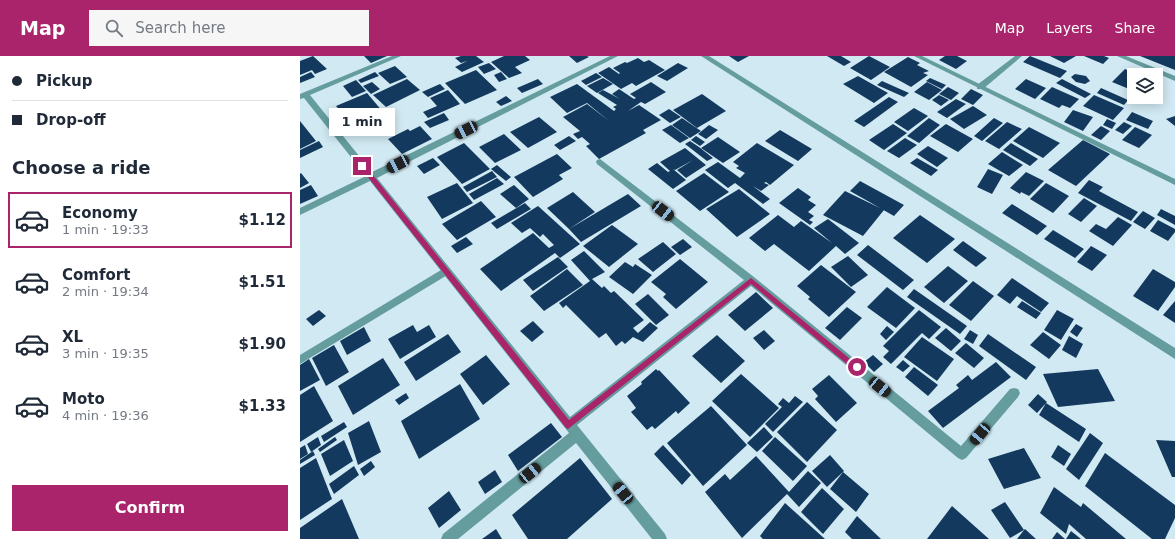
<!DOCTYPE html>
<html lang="en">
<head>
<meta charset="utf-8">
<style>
  body { margin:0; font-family:"DejaVu Sans",sans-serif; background:#f6f6f7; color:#1f2937; height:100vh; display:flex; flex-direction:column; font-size:15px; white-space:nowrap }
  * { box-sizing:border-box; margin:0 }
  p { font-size:13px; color:#747a83 }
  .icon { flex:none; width:22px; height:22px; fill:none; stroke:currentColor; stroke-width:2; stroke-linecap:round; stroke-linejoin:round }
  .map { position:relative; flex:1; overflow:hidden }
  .sheet { display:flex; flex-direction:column; background:#fff; width:300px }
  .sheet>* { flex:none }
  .hud { display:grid; align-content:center; height:88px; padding:0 12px; background:#fff }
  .fabs { position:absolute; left:827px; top:12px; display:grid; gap:8px }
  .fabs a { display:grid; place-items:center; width:36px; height:36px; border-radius:0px; background:#fff; box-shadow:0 2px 10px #0003; font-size:20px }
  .end { position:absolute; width:18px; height:18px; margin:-9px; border:5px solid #aa246b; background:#fff; box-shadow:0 0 0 2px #fff }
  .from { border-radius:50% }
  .bubble { position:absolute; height:28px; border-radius:0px; background:#fff; box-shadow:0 2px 10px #0003; font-size:13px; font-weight:700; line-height:28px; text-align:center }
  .car { position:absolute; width:12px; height:24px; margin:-12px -6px; border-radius:5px; box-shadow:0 0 3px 1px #0007; background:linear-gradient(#222 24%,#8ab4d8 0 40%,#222 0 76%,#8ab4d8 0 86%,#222 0) }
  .hud b { display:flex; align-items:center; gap:14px; height:38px; font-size:15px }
  .hud b+b { border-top:1px solid #e0e1e3 }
  .hud i { width:10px; height:10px; background:#1f2937 }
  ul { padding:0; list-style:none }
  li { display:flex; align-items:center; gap:12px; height:56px; margin:0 8px 6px; padding:0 4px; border:2px solid transparent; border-radius:0px }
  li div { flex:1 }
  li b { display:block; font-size:15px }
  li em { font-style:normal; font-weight:700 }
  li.on { border-color:#aa246b }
  li>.icon { width:36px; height:36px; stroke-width:1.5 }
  h2 { padding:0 12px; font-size:18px; line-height:48px }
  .action { display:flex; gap:8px; margin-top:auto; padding:8px 12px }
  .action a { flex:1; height:46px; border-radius:0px; background:#aa246b; color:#fff; font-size:16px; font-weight:700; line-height:46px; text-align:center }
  header { display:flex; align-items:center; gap:24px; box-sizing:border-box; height:56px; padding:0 20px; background:#aa246b; color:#fff }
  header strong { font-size:19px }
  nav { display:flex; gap:22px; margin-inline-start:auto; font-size:14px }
  .search { width:280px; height:36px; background:#f6f6f7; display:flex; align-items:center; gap:10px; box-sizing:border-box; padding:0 14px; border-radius:0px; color:#747a83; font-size:15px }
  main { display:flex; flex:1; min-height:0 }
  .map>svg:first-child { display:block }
  .building { fill:#133a5e }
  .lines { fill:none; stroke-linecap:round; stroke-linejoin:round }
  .lane { fill:#659d9e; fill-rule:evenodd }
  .street { fill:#659d9e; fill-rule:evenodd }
  .route { fill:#aa246b }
</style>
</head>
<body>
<header>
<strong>Map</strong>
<div class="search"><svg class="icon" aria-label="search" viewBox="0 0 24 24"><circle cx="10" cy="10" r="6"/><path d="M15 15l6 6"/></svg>Search here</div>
<nav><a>Map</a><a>Layers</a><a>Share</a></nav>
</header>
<main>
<section class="sheet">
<div class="hud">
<b><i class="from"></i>Pickup</b>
<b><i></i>Drop-off</b>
</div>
<h2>Choose a ride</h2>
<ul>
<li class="on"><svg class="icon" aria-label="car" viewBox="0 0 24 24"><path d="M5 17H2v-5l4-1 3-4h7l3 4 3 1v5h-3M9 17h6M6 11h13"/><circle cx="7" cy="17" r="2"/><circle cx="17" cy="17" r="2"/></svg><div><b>Economy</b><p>1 min · 19:33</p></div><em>$1.12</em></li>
<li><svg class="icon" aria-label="car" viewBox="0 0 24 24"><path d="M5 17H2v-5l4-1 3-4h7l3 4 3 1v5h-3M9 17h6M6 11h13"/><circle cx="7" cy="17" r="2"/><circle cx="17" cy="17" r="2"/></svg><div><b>Comfort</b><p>2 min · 19:34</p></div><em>$1.51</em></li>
<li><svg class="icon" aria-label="car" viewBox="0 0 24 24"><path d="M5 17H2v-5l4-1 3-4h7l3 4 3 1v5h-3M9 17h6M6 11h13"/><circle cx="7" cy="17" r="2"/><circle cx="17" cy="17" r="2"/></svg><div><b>XL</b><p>3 min · 19:35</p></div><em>$1.90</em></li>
<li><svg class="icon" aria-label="car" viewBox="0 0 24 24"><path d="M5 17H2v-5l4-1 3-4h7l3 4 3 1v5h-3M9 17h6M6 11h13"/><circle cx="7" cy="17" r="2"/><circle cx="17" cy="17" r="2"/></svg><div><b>Moto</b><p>4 min · 19:36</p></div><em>$1.33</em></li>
</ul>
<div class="action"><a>Confirm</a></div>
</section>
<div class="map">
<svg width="875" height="483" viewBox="0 0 875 483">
  <rect width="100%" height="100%" fill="#d1e9f3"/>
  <path class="building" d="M13,0l14,13 -12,5 -3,-4 -12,5v-14z
    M64,0h23l-16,7z
    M161,0h15l8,6 -22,10 -7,-5 12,-6 -6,2 -6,-5z
    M204,0h21l5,4 -15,7 7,6 -13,5 -18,-16z
    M269,0h18l2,1 -12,6z
    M429,0h20l-11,6z
    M527,0h14l10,6 -7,4z
    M569,0l21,11 -19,13 -21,-12z
    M645,0h12l10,5 -11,8 -17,-9z
    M730,0l37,15 -7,7 -37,-16z
    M750,0h26l-12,7z
    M784,0h20l5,2 -6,6z
    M840,0h35v14z
    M608,1l12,6 -3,2 12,6 -6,2 5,2 -17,12 -27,-15z
    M338,2l6,4 5,-2 16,10 -29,16 -4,-3 -11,6 -23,-16 11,-6 10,7 1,-1 -7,-5 12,-6 2,1z
    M189,7l7,6 -12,5 -6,-7z
    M378,7l10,5 -21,13 -10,-5z
    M95,10l12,11 -17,7 -12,-11z
    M825,13l15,6h-6v16l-22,-9z
    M176,14l21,20 -32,14 -20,-21z
    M11,16l4,5 -15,6v-6z
    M75,16l4,4 -18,7 -3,-3z
    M201,16l6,7 -8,3 -5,-7z
    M296,17l6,4 -16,8 -5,-4z
    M775,18l11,2 4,5 -5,3 -9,-2 -5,-5z
    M558,20l30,17 -14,10 -31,-19z
    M303,22l10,6 -16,9 -10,-7z
    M630,22l16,7 -4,4 -16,-8z
    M107,23l13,11 -34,17 -13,-12z
    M238,23l5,5 -21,9 -5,-5z
    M726,23l20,9 -11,11 -20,-10z
    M762,23l29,15 -6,4 -29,-15z
    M56,24l10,11 -14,6 -9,-11z
    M582,25l27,12 -5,4 -27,-12z
    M72,26l8,7 -9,5 -8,-8z
    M351,26l15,10 -21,12 -4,-2 -13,9 11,-6 22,15 -18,10 3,3 -47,26 -13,-13 4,-2 -8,-7 -4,2 -5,-5 7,-3 -17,-14 24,-13 22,17 -22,-18 -20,10 -17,-16 27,-13 37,27 2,-2 -3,-2 4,-2 -19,-12 5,-3 17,9 -8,-5 7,-5 15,10 2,-1 -6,-4z
    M627,26l15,8 -13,10 -15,-8z
    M140,28l5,5 -17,8 -6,-5z
    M648,31l11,6 -8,7 -12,-6z
    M752,31l27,12 -9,9 -8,-3 -3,3 -19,-9z
    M801,32l27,12 -4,5 -27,-12z
    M671,33l12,6 -10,10 -12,-6z
    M148,34l12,14 -32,14 -5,-6 14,-6 -7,-8z
    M67,37l16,19 -31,13 -16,-19z
    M402,38l24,17 -29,17 -24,-18z
    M639,39l10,5 -8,6 -9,-6z
    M794,39l30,13 -11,12 -30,-14z
    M206,40l6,5 -11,5 -5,-4z
    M589,41l9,5 -34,25 -10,-6z
    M656,43l10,5 -19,14 -10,-6z
    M673,50l14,9 -23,14 -14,-10z
    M614,52l14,8 -20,15 -14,-9z
    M369,53l12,8 -11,6 -11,-8z
    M773,54l20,7 -10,14 -19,-9z
    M832,56l21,9 -5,8 -22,-9z
    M144,57l5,7 -19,8 -6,-6z
    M875,60v10l-9,-7z
    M239,61l18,15 -29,16 -18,-16z
    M382,62l19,13 -11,7 -18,-13z
    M629,62l11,7 -21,18 -12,-7z
    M694,62l9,5 -21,18 -8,-5z
    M807,63l9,4 -4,6 -9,-4z
    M0,65l16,20 -16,8z
    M707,66l15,7 -23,20 -14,-8z
    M824,66l8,4 -9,8 -8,-4z
    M593,68l14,9 -23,17 -15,-10z
    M646,68l27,15 -15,13 -28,-16z
    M371,69l18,13 -9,5 -18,-13z
    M409,69l9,5 -12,9 -8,-5z
    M120,70l12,13 -30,15 -14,-15 20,-10 2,2z
    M801,70l9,5 -9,9 -10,-5z
    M729,71l31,16 -17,15 -30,-17z
    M835,71l17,8 -13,13 -17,-8z
    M480,74l32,19 -14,12 -33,-20z
    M204,78l17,16 -26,13 -16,-16z
    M269,80l7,5 -16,9 -6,-5z
    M396,80l9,6 -5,4 -9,-6z
    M418,81l22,15 -17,11 -22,-15z
    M605,82l12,7 -18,13 -12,-7z
    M783,84l27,14 -34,32 -28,-16z
    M19,85l4,6 -23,11v-8z
    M390,85l9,6 14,11 -6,3 -22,-17z
    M164,87l26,26 -28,15 -25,-27z
    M457,87l37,22 -24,20 -4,-3 -2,1 5,2 -8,6 -8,-5 17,13 -7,5 -28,-21 -7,5 -23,-18 13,-8 22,16 5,-5 -9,-5 3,-2 -6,-4z
    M711,87l27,16 -8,7 -27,-16z
    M628,90l20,12 -11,9 -20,-13z
    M385,92l21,17 -20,13 -9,-8 16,-10 -18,10 -2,-1 13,11 -13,9 -25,-20 9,-6 11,9 2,-1 -10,-9z
    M702,96l21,13 -14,11 -21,-12z
    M257,98l15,14 -13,7 4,4 -30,18 -19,-20z
    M133,102l7,7 -16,9 -7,-8z
    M617,102l21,12 -7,6 -21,-13z
    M197,109l14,12 -5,4 -15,-12z
    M688,113l15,6 -11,19 -15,-7z
    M192,115l5,6 -30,15 -4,-5z
    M726,116l18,9 -15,15 -8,-4 -1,2 -10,-6z
    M1,117l8,10 -9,5v-14z
    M404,117l25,19 -29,19 -24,-20z
    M197,122l7,6 -30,16 -5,-6z
    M789,124l14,7 -4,4 39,21 -7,9 -53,-28z
    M560,125l44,24 -10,11 -44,-25z
    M157,127l16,20 -31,16 -15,-22z
    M746,127l23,13 -16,17 -23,-14z
    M11,129l7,11 -18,8v-14z
    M214,129l15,14 -13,9 -16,-14z
    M498,132l13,9 -3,3 8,5 -8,7 6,4 -5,4 4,2 -3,3 -31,-22z
    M439,133l31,25 -33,23 -31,-28z
    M545,135l39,19 -21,26 -40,-21z
    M273,136l22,20 -26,17 -22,-21z
    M328,138l13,12 -60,36 -12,-13z
    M784,142l13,8 -16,16 -13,-8z
    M181,145l15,16 -39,23 -15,-16z
    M225,147l6,6 -34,20 -6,-6z
    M712,148l35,22 -10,9 -35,-22z
    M238,150l42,38 -20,14 -5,-5 -54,38 -21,-22 53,-36 16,15 5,-3 -11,-11 -3,3 -10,-9 -8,5 -11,-10z
    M861,153l14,7v9l-18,-10z
    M843,155l12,7 -10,11 -12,-7z
    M478,159l16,12 7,-6 31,22 -18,-15 14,-9 31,24 -14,11 -9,-8 -27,25 -35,-27 -9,7 -16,-13z
    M620,159l35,24 -28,24 -34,-25z
    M818,161l14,8 -19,21 -24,-15 7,-7 10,5z
    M858,164l17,9v3l-7,9 -18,-10z
    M312,169l26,19 -29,23 -26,-21z
    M753,174l31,19 -9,9 -31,-19z
    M166,181l7,7 -16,9 -6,-7z
    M383,183l9,8 -12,8 -9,-8z
    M663,185l24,17 -11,9 -23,-17z
    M363,186l13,12 -23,18 -15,-13z
    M568,189l46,35 -11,10 -46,-35z
    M791,190l16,9 -15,16 -15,-9z
    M284,195l21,21 -13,7 10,9 2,-2 7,7 3,-2 30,29 -11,8 5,5 12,-11 8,6 -15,14 -10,-5 -8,7 -3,-3 -6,5 -10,-13 -7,5 -33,-33 -3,3 -4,-5 31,-22 -19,-21z
    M548,200l20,19 -17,12 -20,-20z
    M258,201l10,10 -35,24 -10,-11z
    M380,203l28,23 -32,27 -13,-12 3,-3 -15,-12z
    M325,206l8,5 2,-3 17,11 -19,19 -24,-17z
    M521,209l35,27 -27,25 -21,-18 2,-2 -13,-11z
    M648,210l20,15 -24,22 -20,-16z
    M267,213l16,16 -39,26 -14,-15z
    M853,213l22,13v5l-17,24 -25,-15z
    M712,222l37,25 -8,9 -24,-16 -7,8 -13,-9z
    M673,225l21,15 -23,25 -22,-16z
    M587,231l28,21 -19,20 -29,-21z
    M614,233l53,37 -7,8 -53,-37z
    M456,236l17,16 -28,23 -17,-16z
    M348,238l21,21 -13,10 -21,-21z
    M722,245l19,12 -5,6 -19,-12z
    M875,245v22l-12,-8z
    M547,251l15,11 -22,22 -15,-12z
    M19,254l7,6 -13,10 -7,-7z
    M619,254l22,17 -12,12 -7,-6 -31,31 -8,-7 6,-6 -6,-5z
    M757,254l17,9 -13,21 -17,-10z
    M233,265l11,11 -12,10 -12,-11z
    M776,268l7,4 -6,9 -7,-5z
    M113,269l4,7 12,-7 7,12 -36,22 -12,-20z
    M587,270l7,6 -8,8 -6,-6z
    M64,271l7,14 -24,14 -7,-14z
    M646,272l15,13 -10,10 -16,-13z
    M464,274l11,11 -11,9 -11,-12z
    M670,274l8,5 -5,9 -9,-5z
    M743,276l18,13 -12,14 -19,-14z
    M148,278l13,18 -45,29 -12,-19z
    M688,278l48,33 -10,13 -47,-34z
    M417,279l28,26 -24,22 -29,-27z
    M769,280l14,8 -7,14 -14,-8z
    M622,281l32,22 -17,22 -33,-24z
    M666,287l18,15 -10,10 -19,-15z
    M34,289l15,27 -23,14 -14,-28z
    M186,299l24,29 -27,21 -23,-31z
    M573,299l10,9 -9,8 -10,-10z
    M83,302l17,27 -47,30 -15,-29z
    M9,303l11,21 -20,11v-26z
    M603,304l7,6 -7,6 -7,-5z
    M696,306l15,15 -68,51 -15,-17 31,-23 -3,-3 12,-10 4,5z
    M614,311l24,18 -10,11 -23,-19z
    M356,313l2,2 1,-1 31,33 -12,11 -2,-3 -21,18 -3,-3 -5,4 -16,-18 5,-4 -9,-12 15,-12 -1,-2z
    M798,313l17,32 -57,6 -15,-33z
    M441,318l38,34 -29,29 -38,-36z
    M529,319l28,28 -21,19 -21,-23 3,-3 -6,-7z
    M160,328l20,35 -61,40 -18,-38z
    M14,330l19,35 -33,21v-47z
    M106,337l3,5 -10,7 -4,-5z
    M738,338l9,8 -10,11 -9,-8z
    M495,340l8,6 -30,30 -8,-8 17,-17 -4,-3 5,-6 6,5z
    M507,346l30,28 -30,32 -30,-30z
    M746,347l40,26 -7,13 -40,-27z
    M411,350l36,39 -44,41 -36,-43z
    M69,365l12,31 -23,13 -10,-32z
    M44,366l3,5 -23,15 -3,-6z
    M251,367l11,14 -44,34 -10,-16z
    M464,371l9,10 -16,15 -10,-9z
    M790,377l13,10 -24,37 -13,-11z
    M18,381l3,8 -10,7 -4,-8z
    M35,381l2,3 -17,12 -2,-3z
    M475,381l32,29 -14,15 -31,-30z
    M44,384l9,21 -23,15 -9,-22z
    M856,384l19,1v36h-3z
    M5,389l3,9 -8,5v-11z
    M363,389l28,30 -9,10 -28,-31z
    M758,389l13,9 -7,12 -13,-9z
    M724,392l17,30 -37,11 -16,-30z
    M13,395l2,4 -15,9v-4z
    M805,397l70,52v13l-10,21h-13l-67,-53z
    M530,399l14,16 -17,16 -15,-16z
    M456,400l33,36 19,-21 13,12 -22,24 -12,-13 -45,44 -37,-46 20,-18 5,6z
    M16,402l16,41 -32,21v-52z
    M280,402l32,41 -45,40h-39l-16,-24z
    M71,405l4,6 -11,9 -4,-7z
    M54,410l5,9 -25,19 -5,-10z
    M195,414l7,12 -17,12 -7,-12z
    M543,416l26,22 -13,18 -26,-23z
    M754,431l27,20 2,-4 43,36h-40l-17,-15 -3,10 -26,-21z
    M522,432l22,21 -21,25 -22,-22z
    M149,435l12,19 -22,18 -11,-20z
    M42,443l17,40h-59v-11z
    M705,446l19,28 1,-1 11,10h-19l7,-9 -14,8 -19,-28z
    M485,447l40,36h-62l-3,-3z
    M652,450l37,33h-62z
    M557,460l24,23h-29l-7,-7z
    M196,473l6,10h-20z
    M771,475l10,8h-15z
    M757,476l8,7h-13z"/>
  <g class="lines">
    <path class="lane" d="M614,0h8l253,123v6z
      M146,211l3,1 1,3 -1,3 -149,90v-9z"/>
    <path class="street" d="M92,0h9l-91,39 62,77 238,-116h8l-241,122 193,239 174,-137 -147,-116 -1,-2 1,-2 3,-1 154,118 207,169 49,-57 4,-1 4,1 2,4 -2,4 -52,61 -4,2 -4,-2 -207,-172 -174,139 88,109 2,5h-15l-76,-96 -118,96h-17l2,-5 126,-101 -199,-252 -70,34v-7l66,-32 -62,-78 -4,1v-5z
      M401,0h8l466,292v11z
      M715,0h7l-39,33h-6v-4z
      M817,0h9l49,20v5z"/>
  </g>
  <path class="route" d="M60,108h4l205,256 182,-142 109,89 -3,4 -3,-1 -103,-86 -183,145 -2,-1 -206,-261z"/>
</svg>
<div class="fabs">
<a><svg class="icon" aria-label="layers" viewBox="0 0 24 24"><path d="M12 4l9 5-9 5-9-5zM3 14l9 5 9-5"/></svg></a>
</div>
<i class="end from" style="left:557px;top:311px"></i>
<i class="end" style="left:62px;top:110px"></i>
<div class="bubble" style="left:29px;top:52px;width:66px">1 min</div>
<i class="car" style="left:166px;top:74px;rotate:244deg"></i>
<i class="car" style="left:98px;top:108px;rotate:243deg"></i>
<i class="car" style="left:363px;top:155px;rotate:128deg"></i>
<i class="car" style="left:580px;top:331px;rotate:129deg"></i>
<i class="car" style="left:680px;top:378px;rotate:220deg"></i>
<i class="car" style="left:230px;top:417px;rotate:51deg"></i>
<i class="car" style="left:323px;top:437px;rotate:321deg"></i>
</div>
</main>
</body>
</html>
